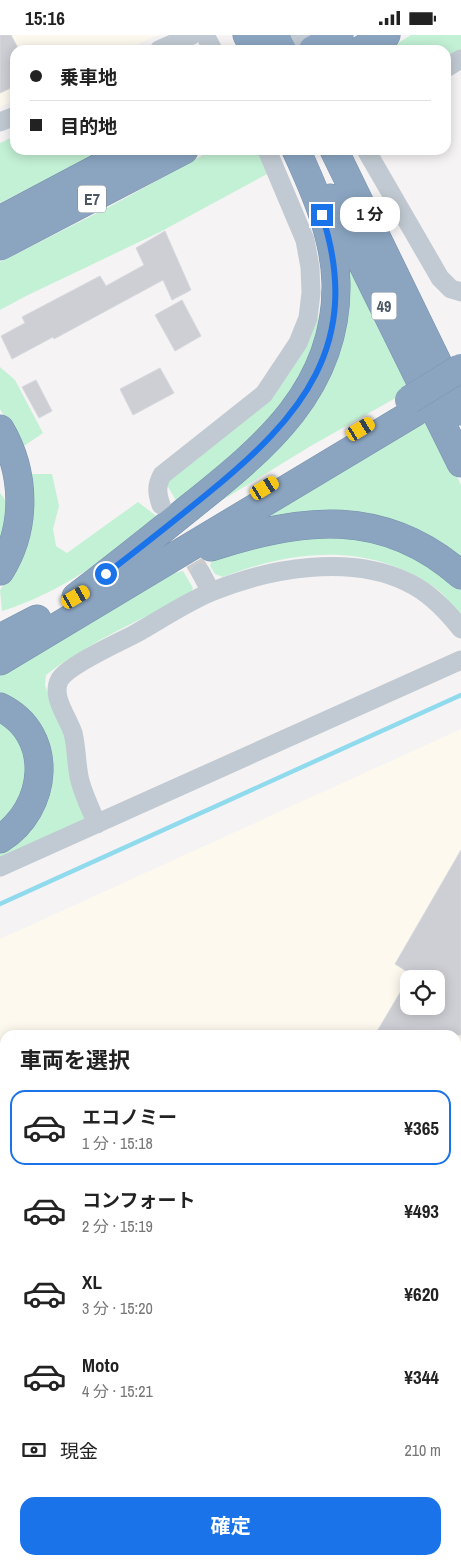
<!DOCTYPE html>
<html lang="ja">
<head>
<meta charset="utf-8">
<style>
  body { margin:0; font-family:"Archivo Narrow","Noto Sans JP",sans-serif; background:#f6f6f6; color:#222; height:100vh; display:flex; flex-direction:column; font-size:19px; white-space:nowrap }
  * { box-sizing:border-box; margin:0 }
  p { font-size:16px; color:#767676 }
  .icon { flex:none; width:28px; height:28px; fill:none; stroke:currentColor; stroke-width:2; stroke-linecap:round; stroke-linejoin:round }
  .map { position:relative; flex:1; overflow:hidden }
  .details { position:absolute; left:0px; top:995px; width:461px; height:535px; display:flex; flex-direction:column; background:#fff; border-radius:15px 15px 0 0; box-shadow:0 2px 12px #0003 }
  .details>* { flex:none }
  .top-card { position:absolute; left:10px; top:10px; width:441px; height:110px; border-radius:15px; box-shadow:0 2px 12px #0003; display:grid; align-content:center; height:110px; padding:0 20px; background:#fff }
  .controls { position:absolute; left:400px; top:935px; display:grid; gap:10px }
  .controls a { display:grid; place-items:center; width:45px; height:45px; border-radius:10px; background:#fff; box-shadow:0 2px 12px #0003; font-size:25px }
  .end { position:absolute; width:22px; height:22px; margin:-11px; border:6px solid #1a73e8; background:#fff; box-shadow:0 0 0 2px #fff }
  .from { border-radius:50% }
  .bubble { position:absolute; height:35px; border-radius:15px; background:#fff; box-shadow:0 2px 12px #0003; font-size:16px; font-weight:700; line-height:35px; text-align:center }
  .car { position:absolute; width:15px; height:30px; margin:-15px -8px; border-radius:6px; box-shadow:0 0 4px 1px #0007; background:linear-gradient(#f5c518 24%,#345 0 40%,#f5c518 0 76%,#345 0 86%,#f5c518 0) }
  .top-card b { display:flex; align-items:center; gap:18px; height:48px; font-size:19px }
  .top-card b+b { border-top:1px solid #e0e0e0 }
  .top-card i { width:12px; height:12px; background:#222 }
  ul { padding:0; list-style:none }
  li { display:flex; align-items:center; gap:15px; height:75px; margin:0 10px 8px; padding:0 10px; border:2px solid transparent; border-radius:15px }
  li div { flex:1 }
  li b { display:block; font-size:19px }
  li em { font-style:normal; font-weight:700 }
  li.active { border-color:#1a73e8 }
  li>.icon { width:45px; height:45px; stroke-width:1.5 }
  h2 { padding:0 20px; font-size:22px; line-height:60px }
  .pay { display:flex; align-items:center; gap:12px; height:55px; padding:0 20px; font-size:19px }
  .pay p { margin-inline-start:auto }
  .cta { display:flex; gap:10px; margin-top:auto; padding:10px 20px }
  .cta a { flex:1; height:58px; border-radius:15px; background:#1a73e8; color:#fff; font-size:20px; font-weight:700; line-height:58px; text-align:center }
  .status { display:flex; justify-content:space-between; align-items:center; height:35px; padding:0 25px; background:#fff; direction:ltr }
  .status svg { height:14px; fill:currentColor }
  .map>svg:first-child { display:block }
  .commercial { fill:#fdf9ef; fill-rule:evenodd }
  .green { fill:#c3f1d5 }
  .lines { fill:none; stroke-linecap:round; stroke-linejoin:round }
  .stream { stroke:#90daee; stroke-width:4.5 }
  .building { fill:#cdcfd5; stroke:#d7d9de; fill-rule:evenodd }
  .minor-tunnel { stroke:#caccce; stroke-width:19; stroke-dasharray:19 9; stroke-linecap:butt }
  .highway-casing { stroke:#7690ad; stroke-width:29 }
  .minor { stroke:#c1cad2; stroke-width:19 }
  .highway { stroke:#8ba5c1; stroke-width:28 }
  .highway-bridge-casing { stroke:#7690ad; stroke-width:29; stroke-linecap:butt }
  .highway-bridge { stroke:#8ba5c1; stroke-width:28 }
  .route { stroke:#1a73e8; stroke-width:6 }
  .labels { text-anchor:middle; stroke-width:4.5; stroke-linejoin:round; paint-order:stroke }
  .shield { fill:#fff; stroke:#808990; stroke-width:1 }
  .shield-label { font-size:16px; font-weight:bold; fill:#4a5661 }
</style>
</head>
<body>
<div class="status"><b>15:16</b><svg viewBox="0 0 49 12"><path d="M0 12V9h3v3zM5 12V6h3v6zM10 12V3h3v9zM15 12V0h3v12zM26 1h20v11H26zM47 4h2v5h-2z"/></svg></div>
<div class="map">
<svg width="461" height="1530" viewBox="0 0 461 1530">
  <rect width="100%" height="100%" fill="#f5f3f3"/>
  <path class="commercial" d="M0,0h158l-33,15h-110v50l-15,7z
    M461,694v639l-5,2v-335h-451v525h12l-17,5v-626zM409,944h27v27h-27z"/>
  <path class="green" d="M411,0h50v21l-15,9v-15h-59z
    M15,101v14h89l-104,53v-60z
    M212,115h45l12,23 -109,59 -134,64 -26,14v-48l109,-55z
    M342,209l73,143 -106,60 -111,68 122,-129z
    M323,271l-7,50 -45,70 -93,78 -14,-24 145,-141z
    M0,332l15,13 28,53 -22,15 -21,-39z
    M431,383l30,67v80l-26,-21 -173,-18 -3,-8z
    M29,439h23l7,32 -6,23 3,17 11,7 71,-51 21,16c-49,37 -98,75 -157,93l-2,-21 8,-11z
    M0,458c16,17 5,36 0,56z
    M362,498l70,30 29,27v27c-7,-8 -14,-20 -22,-26 -66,-50 -144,-42 -216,-14l-8,-3 -5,-8 2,-6 52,-19z
    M183,536l10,17 -5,9c-43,19 -105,49 -142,78l-1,10 11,33 10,17 5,45 14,40 -85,39v-10l46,-62 -46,-92v-19l111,-70 60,-32z
    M0,686l5,3 17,20 6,19 -7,39 -21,23z"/>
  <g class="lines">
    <path class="stream" d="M0,869l461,-209"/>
  </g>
  <path class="building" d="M0,0h11l8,15h-4v36l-15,7z
    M165,196l26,59 -19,10 -9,-20 -109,59 -1,-2 -41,22 -11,-23 24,-13 -3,-6 78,-41 6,10 38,-21 -8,-17z
    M182,265l19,36 -26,15 -20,-36z
    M160,333l14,25 -41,22 -13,-26z
    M36,345l16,31 -13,7 -17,-31z
    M461,815v185h-86l36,-61 -16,-10zM409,944h27v27h-27z"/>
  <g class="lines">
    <path class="minor-tunnel" d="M166,479l35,59"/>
    <g class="highway-casing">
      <path id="highway" d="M247,0l8,15
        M274,0l8,15
        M313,15l26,-15
        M361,15l25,-15
        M334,115l127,261
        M330,163l131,265
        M0,185l132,-70
        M0,211l184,-96
        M0,394c26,44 27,99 0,142
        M211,512c91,-30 173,-40 250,28
        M76,562c38,-29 76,-59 113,-89 75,-60 149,-119 147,-225 -1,-46 -21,-92 -40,-133
        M0,603l37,-19
        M0,626l415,-249
        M0,672c56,27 48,102 0,132"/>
    </g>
    <path class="minor" d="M205,0l8,15
      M300,0l9,15
      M159,15l33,-15
      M446,33l15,-9
      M0,87l15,-6
      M366,115l74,128 11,11 10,3
      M161,470c-4,-12 -5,-19 1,-30l102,-81 34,-51 10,-25 3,-25 -1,-26 -5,-27 -38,-90
      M201,538l10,19
      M97,789c-6,-14 -13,-28 -17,-43 -4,-16 -3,-32 -7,-48 -5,-16 -23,-37 -13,-54 9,-14 59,-37 75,-45 25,-14 50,-31 76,-42 58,-24 139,-38 196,-10 22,10 40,29 54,47
      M0,832l461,-207
      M456,1349l5,-2
      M50,1530l11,-5"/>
    <use href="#highway" class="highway"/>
    <g class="highway-bridge-casing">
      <path id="highway-bridge" d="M409,365l52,-32"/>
    </g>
    <use href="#highway-bridge" class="highway-bridge"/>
  </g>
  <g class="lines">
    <path class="route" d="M106,539c34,-26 68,-53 101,-80 95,-77 157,-150 115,-279"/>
  </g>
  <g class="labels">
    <g class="shield">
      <rect x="78" y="150.5" width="28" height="27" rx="4"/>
      <rect x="371.5" y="257.5" width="25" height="27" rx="4"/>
    </g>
    <g class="shield-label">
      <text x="92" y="170">E7</text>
      <text x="384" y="277">49</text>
    </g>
  </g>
</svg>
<div class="controls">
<a><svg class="icon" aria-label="locate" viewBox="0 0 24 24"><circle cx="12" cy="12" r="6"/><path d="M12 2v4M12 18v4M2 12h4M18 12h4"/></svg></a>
</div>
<i class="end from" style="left:106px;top:539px"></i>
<i class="end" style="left:322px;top:180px"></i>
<div class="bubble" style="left:340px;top:162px;width:60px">1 分</div>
<i class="car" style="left:361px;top:394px;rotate:59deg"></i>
<i class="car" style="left:265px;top:453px;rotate:59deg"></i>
<i class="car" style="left:76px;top:562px;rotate:60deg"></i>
<div class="top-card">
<b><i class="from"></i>乗車地</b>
<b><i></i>目的地</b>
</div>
<section class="details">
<h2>車両を選択</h2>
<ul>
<li class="active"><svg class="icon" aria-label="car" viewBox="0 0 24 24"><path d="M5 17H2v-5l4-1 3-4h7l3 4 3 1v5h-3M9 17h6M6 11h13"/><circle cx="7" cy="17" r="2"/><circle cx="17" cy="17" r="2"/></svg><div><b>エコノミー</b><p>1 分 · 15:18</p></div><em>¥365</em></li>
<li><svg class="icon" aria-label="car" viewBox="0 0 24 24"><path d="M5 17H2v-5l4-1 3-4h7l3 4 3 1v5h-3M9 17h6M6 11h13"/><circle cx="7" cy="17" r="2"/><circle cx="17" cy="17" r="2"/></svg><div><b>コンフォート</b><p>2 分 · 15:19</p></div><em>¥493</em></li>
<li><svg class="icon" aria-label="car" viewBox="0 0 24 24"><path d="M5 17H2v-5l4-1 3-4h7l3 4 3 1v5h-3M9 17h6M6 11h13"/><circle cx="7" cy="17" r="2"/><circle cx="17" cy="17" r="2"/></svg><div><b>XL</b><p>3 分 · 15:20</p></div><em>¥620</em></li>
<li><svg class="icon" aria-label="car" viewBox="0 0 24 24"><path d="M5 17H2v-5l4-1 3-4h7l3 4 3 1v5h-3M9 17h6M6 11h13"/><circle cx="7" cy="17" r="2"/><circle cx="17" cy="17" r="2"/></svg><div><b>Moto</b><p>4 分 · 15:21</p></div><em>¥344</em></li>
</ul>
<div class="pay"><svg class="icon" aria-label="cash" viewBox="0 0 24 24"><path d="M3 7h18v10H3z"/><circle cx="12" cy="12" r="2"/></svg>現金<p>210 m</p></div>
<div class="cta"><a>確定</a></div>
</section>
</div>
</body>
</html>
